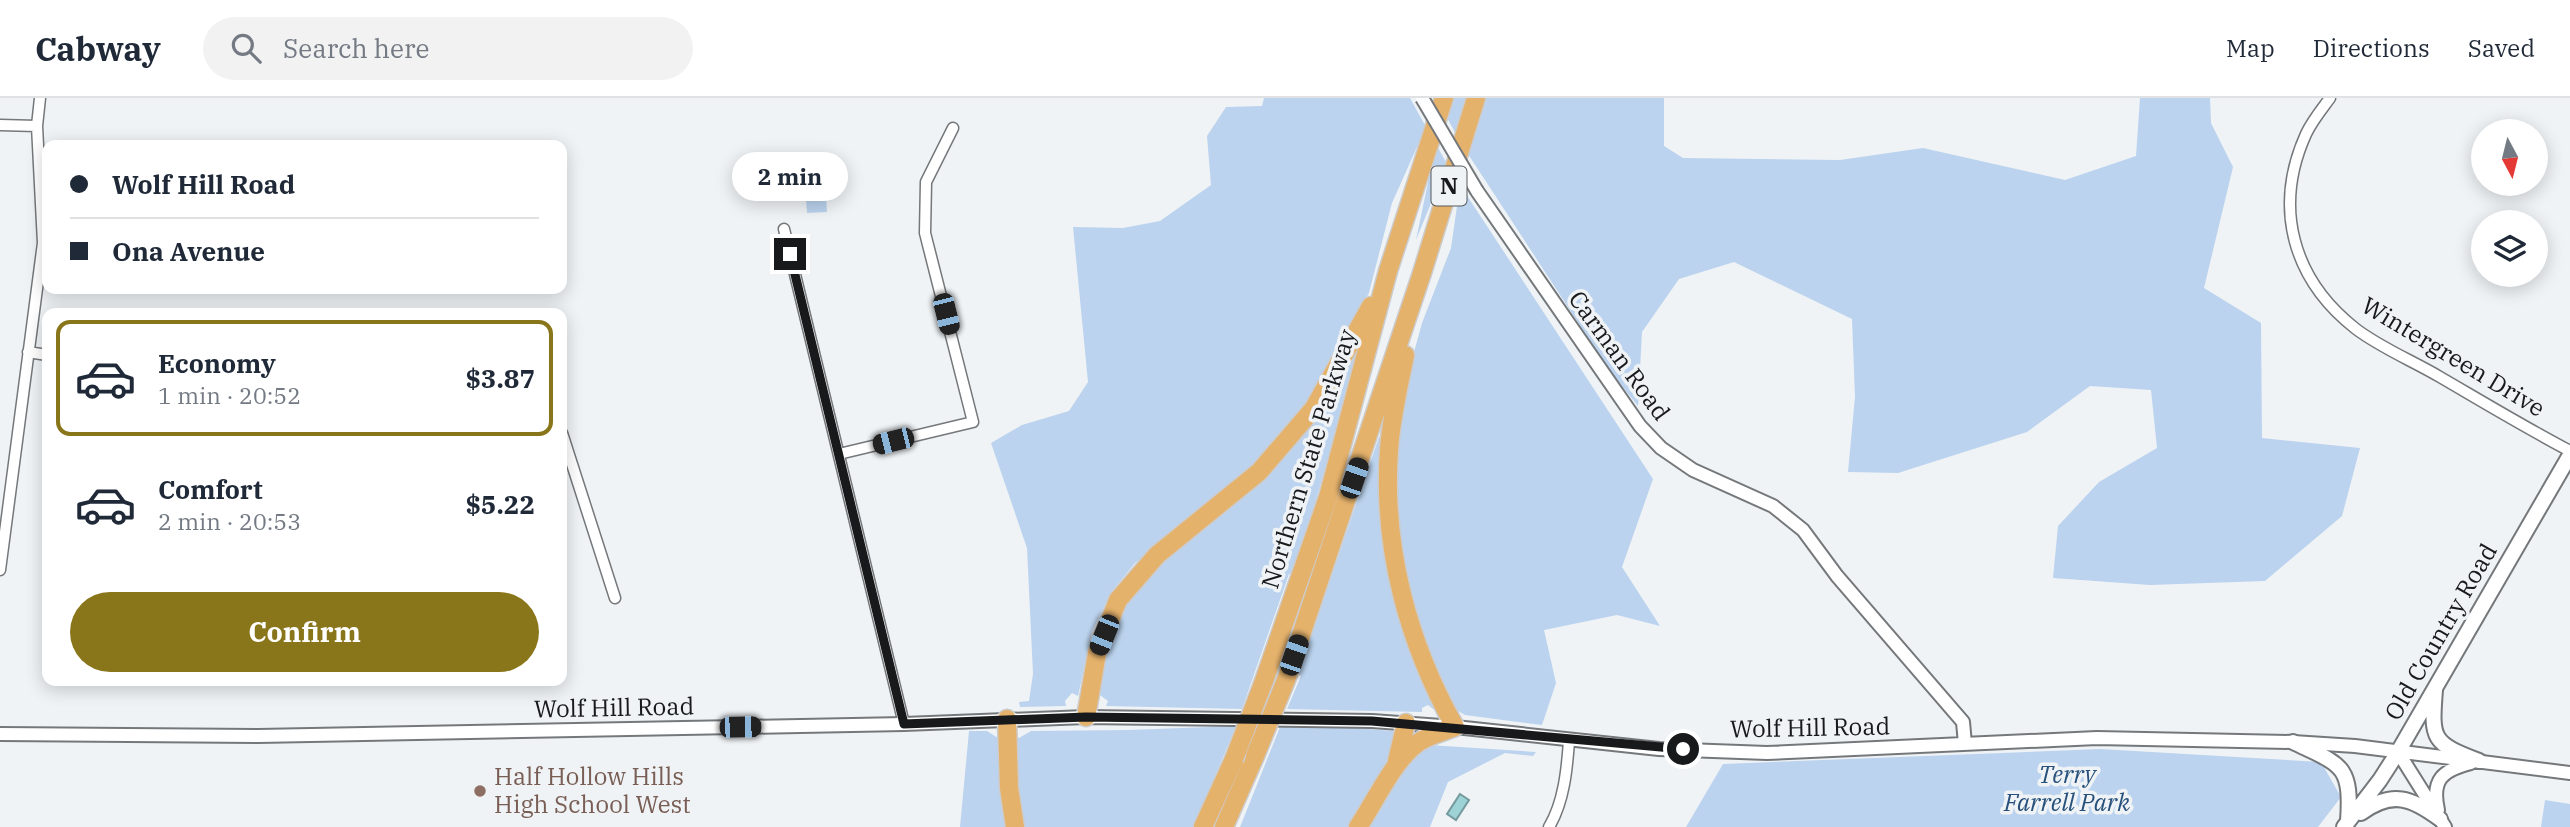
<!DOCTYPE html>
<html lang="en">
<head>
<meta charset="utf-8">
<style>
  body { margin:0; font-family:"IBM Plex Serif",serif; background:#f2f2f3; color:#1f2937; height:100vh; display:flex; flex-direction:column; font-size:26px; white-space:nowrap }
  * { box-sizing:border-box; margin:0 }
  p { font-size:23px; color:#747a83 }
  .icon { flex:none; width:38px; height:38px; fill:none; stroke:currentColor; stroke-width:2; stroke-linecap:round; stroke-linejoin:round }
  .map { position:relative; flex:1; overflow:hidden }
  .drawer { position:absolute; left:42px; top:210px; width:525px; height:378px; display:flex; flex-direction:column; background:#fff; border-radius:14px; box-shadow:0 4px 18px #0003 }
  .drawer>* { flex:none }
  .guide { position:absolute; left:42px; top:42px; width:525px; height:154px; border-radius:14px; box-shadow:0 4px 18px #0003; display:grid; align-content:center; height:154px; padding:0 28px; background:#fff }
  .needle { width:46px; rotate:173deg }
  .fabs { position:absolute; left:2471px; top:21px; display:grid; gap:14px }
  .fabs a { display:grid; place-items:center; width:77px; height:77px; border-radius:50%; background:#fff; box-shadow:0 4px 18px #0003; font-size:35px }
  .end { position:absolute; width:32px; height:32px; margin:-16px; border:9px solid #18191a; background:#fff; box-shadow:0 0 0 4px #fff }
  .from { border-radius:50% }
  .bubble { position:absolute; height:49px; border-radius:24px; background:#fff; box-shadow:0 4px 18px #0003; font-size:23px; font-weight:700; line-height:49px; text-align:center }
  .car { position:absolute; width:21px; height:42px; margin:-21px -10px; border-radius:9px; box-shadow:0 0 5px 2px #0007; background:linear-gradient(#222 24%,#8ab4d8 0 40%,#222 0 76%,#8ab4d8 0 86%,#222 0) }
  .guide b { display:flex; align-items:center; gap:24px; height:66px; font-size:26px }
  .guide b+b { border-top:2px solid #e0e1e3 }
  .guide i { width:18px; height:18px; background:#1f2937 }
  ul { padding:12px 0 0; list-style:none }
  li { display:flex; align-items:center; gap:21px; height:116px; margin:0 14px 10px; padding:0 14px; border:4px solid transparent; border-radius:14px }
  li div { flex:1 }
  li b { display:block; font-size:26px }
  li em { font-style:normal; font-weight:700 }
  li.active { border-color:#8a761a }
  li>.icon { width:63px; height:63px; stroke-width:1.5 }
  .button { display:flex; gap:14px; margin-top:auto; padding:14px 28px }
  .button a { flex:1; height:80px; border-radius:42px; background:#8a761a; color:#fff; font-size:28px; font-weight:700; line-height:80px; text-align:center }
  header { display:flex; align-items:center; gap:42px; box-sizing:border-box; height:98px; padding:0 35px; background:#fff; border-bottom:2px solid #e0e1e3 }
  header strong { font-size:33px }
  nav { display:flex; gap:38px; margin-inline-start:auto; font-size:24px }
  .search { width:490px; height:63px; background:#f2f2f3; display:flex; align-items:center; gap:18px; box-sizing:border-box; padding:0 24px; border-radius:38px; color:#747a83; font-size:26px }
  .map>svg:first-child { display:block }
  .green { fill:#bbd3ee }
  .water { fill:#9dd2d7; stroke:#759a9e; stroke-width:2 }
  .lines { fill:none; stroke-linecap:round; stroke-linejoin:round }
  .minor-casing { stroke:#75787b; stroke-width:13 }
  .tertiary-casing { stroke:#75787b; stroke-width:16 }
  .secondary-casing { stroke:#75787b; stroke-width:18 }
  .motorway-casing { stroke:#cccccd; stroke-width:21 }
  .minor { stroke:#fff; stroke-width:10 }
  .tertiary { stroke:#fff; stroke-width:12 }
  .secondary { stroke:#fff; stroke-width:14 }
  .motorway { stroke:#e5b26c; stroke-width:18 }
  .tertiary-bridge-casing { stroke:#75787b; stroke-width:16; stroke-linecap:butt }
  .motorway-bridge-casing { stroke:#cccccd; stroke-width:21; stroke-linecap:butt }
  .tertiary-bridge { stroke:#fff; stroke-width:12 }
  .motorway-bridge { stroke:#e5b26c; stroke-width:18 }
  .route { stroke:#18191a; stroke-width:9 }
  .education-dot { fill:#8d6e63; stroke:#eff3f6; stroke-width:2.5 }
  .labels { text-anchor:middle; stroke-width:7; stroke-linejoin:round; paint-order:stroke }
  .shield { fill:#eff3f6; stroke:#585a5c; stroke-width:2 }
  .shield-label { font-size:23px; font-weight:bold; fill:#18191a }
  .street-label { font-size:24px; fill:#18191a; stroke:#eff3f6 }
  .park-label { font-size:24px; font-style:italic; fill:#27507b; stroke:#eff3f6 }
  .education-label { font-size:24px; fill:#785e54; stroke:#eff3f6; text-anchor:start }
</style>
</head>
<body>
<header>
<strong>Cabway</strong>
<div class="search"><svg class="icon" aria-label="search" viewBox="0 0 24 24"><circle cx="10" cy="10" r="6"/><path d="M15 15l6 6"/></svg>Search here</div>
<nav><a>Map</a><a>Directions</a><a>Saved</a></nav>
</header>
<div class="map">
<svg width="2570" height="729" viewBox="0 0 2570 729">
  <rect width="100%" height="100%" fill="#eff3f6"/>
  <path class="green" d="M1264,0h146l16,29 -34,76 -23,90 -45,83 -28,45 -35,38 -41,39 -85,65 -23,28 -20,40 -14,65 -6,-3 -7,8 1,5 -46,1 -1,-5 10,-1 4,-27 -6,-126 -36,-105 31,-18 47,-14 19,-29 -15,-155 50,1 37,-7 51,-36 -4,-49 19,-29 36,-1z
    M1454,0h14l-11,38 -11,-20z
    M1485,0h179v48l19,12 157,2 83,-12 142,32 71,-24 4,-58h70l1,25 22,44 -29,121 57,35 1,115 98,10 -18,68 -77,65 -115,4 -97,-7 5,-52 41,-44 58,-34 -6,-58 -61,-4 -63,46 -129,41 -50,-1 7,-75 -3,-78 -118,-57 -55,17 -37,53 -4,74 -27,-33 -145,-222z
    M1436,46l11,20 -31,76z
    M824,71l3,43 -20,1 -3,-43z
    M1460,87l193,294 -31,88 38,59 -43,-11 -73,15 12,53 -14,42 -77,-10 -12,-7 -32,-75 -18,-56 -7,-50 -2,-77 14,-76 14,-51 29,-75z
    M1351,255l5,2 -5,24 -56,194 -6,1 -47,135 -136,-3 2,-5 -8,-6 -5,1 5,-29 14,-43 21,-36 43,-42 83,-69z
    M1379,339l6,1 -3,56 55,210 -4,5 -5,-4 -6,3v4l-135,-3 14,-33 -3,-2z
    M1282,624l111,9v4l6,1 -24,54 -25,37h-110z
    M1236,628l-42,101h-174l-6,-37 2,-54 3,2 12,-7 97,-1z
    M969,633h18l11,7 3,-3 8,92h-49z
    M1429,647l107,7 -3,4 -28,-3 -57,29 -18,45h-66l43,-68z
    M2100,651l221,13 20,35 -23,30h-632l37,-63z
    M2545,702l25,4v23h-29z"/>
  <path class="water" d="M1460,696l9,6 -13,20 -9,-6z"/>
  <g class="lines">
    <g class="minor-casing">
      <path id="minor" d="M2330,0c-8,11 -18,23 -24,36 -33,73 -14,145 50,195 25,19 57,32 84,48 43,25 86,51 130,74
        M0,27l37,1
        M784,131l120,495
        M28,254l19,3
        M562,335l53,165
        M839,356l134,-32 -48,-189 1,-51 27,-54
        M0,472l43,-327 -6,-117 3,-28
        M1549,729c15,-25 18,-58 20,-86"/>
    </g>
    <g class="tertiary-casing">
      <path id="tertiary" d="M1477,93l163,235 21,22 32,22 80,36 30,24 34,46 126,146 2,22
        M0,636l258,2 646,-12 182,-7 286,4 83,6 204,22 108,4 330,-15 196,4 62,4 215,27
        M2398,654l47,75
        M2438,712c-7,-31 5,-40 33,-47"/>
    </g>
    <g class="secondary-casing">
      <path id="secondary" d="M2435,592c-4,50 -3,53 44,71
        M2293,644c48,23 59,22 55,79
        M2361,715c31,-23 51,-15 79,6
        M2344,729l36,-47 18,-28 172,-297"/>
    </g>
    <g class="motorway-casing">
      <path id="motorway" d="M1286,582l136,-407 54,-175
        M1264,583l64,-184 60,-226 56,-173
        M1086,619l11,-64 21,-53 39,-45 102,-83 55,-64 57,-102
        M1007,621l2,69 6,39
        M1397,663l9,-38
        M1203,729l31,-68
        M1224,729l31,-71
        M1358,729c17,-25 36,-68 61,-85 11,-7 24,-10 36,-15 -47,-84 -73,-180 -66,-277 2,-32 10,-64 16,-95"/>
    </g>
    <use href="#minor" class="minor"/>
    <use href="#tertiary" class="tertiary"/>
    <use href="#secondary" class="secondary"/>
    <use href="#motorway" class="motorway"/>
    <g class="tertiary-bridge-casing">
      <path id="tertiary-bridge" d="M1422,0l55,93"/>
    </g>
    <g class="motorway-bridge-casing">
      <path id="motorway-bridge" d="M1255,658l31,-76
        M1234,661l30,-78"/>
    </g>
    <use href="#tertiary-bridge" class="tertiary-bridge"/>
    <use href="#motorway-bridge" class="motorway-bridge"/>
  </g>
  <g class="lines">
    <path class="route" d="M790,156l114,470 182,-7 286,4 311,28"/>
  </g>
  <circle class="education-dot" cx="480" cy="693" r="7"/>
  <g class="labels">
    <rect class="shield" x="1431.5" y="68.5" width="35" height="39" rx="5"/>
    <g class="shield-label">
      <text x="1449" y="96">N</text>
    </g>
    <g class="street-label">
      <text transform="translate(1619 258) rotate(54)" y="8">Carman Road</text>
      <text transform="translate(2453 259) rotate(31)" y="8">Wintergreen Drive</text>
      <text transform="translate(1309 361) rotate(-73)" y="8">Northern State Parkway</text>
      <text transform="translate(2441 534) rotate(-60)" y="8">Old Country Road</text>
      <text transform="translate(614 610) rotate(-1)" y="8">Wolf Hill Road</text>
      <text transform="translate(1810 630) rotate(-1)" y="8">Wolf Hill Road</text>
    </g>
    <g class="park-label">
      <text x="2067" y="685">Terry<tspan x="2067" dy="28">Farrell Park</tspan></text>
    </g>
    <g class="education-label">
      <text x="494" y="687">Half Hollow Hills<tspan x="494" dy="28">High School West</tspan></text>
    </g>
  </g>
</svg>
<div class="fabs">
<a><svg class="needle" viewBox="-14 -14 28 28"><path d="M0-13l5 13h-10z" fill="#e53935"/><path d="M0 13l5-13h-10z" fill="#747a83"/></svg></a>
<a><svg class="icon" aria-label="layers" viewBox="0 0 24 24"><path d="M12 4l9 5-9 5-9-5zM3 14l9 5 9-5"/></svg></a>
</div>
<i class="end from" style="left:1683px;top:651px"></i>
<i class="end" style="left:790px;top:156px"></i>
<div class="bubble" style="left:732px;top:54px;width:116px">2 min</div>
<i class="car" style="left:946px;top:216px;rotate:166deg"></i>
<i class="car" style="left:893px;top:343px;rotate:256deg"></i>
<i class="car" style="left:1354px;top:380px;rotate:19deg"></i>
<i class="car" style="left:1104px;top:537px;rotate:202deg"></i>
<i class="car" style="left:1294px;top:557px;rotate:19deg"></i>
<i class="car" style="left:740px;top:629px;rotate:89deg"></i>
<div class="guide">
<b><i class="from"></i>Wolf Hill Road</b>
<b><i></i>Ona Avenue</b>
</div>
<section class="drawer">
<ul>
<li class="active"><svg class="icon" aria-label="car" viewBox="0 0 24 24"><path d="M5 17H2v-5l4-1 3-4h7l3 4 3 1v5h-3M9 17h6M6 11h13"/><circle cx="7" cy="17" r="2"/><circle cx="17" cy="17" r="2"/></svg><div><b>Economy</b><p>1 min · 20:52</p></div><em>$3.87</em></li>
<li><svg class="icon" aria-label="car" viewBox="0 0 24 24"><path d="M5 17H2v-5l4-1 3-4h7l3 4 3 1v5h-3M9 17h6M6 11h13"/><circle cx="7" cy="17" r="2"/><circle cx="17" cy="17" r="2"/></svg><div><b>Comfort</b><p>2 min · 20:53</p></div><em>$5.22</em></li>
</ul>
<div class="button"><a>Confirm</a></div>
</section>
</div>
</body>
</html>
